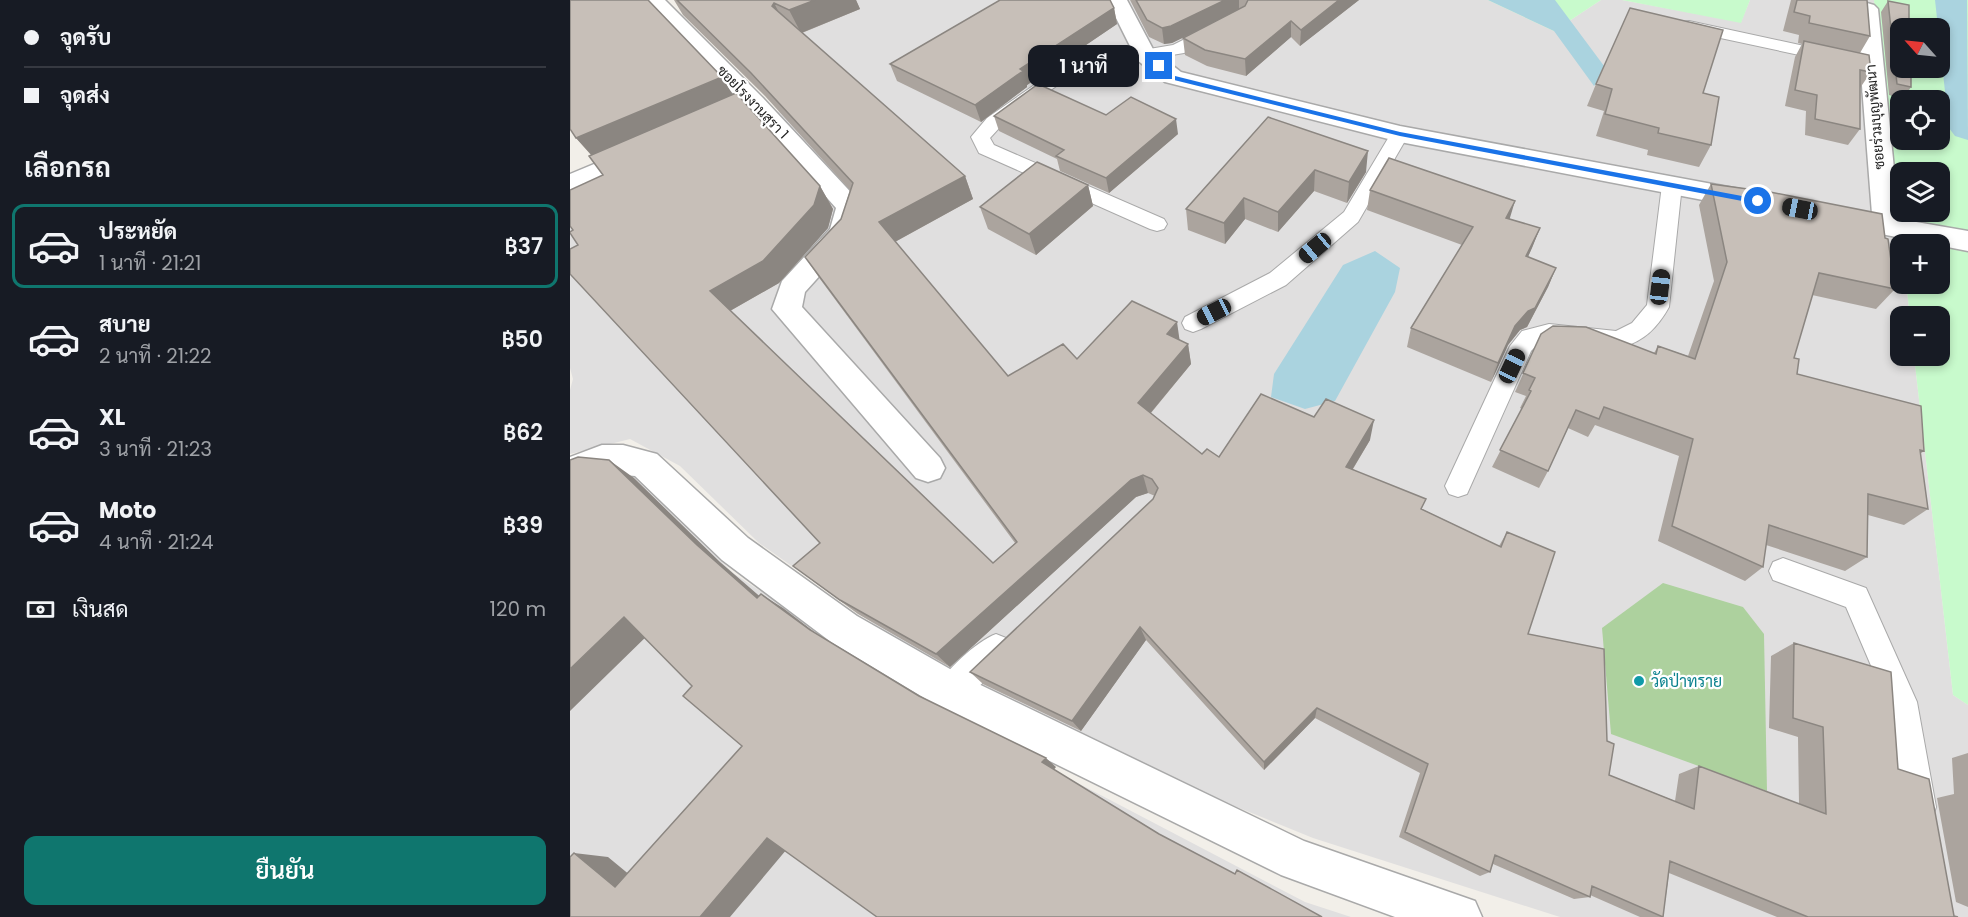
<!DOCTYPE html>
<html lang="th">
<head>
<meta charset="utf-8">
<style>
  body { margin:0; font-family:Poppins,Sarabun,sans-serif; background:#20242c; color:#f1f3f6; height:100vh; display:flex; flex-direction:column; font-size:22px; white-space:nowrap }
  * { box-sizing:border-box; margin:0 }
  p { font-size:20px; color:#9ea1a6 }
  .icon { flex:none; width:33px; height:33px; fill:none; stroke:currentColor; stroke-width:2; stroke-linecap:round; stroke-linejoin:round }
  .map { position:relative; flex:1; overflow:hidden }
  .panel { display:flex; flex-direction:column; background:#171b24; width:570px }
  .panel>* { flex:none }
  .guide { display:grid; align-content:center; height:132px; padding:0 24px; background:#171b24 }
  .needle { width:39px; rotate:297deg }
  .fabs { position:absolute; left:1320px; top:18px; display:grid; gap:12px }
  .fabs a { display:grid; place-items:center; width:60px; height:60px; border-radius:12px; background:#171b24; box-shadow:0 3px 9px #0003; font-size:30px }
  .end { position:absolute; width:27px; height:27px; margin:-14px; border:8px solid #1a73e8; background:#fff; box-shadow:0 0 0 3px #fff }
  .from { border-radius:50% }
  .bubble { position:absolute; height:42px; border-radius:12px; background:#171b24; box-shadow:0 3px 9px #0003; font-size:20px; font-weight:600; line-height:42px; text-align:center }
  .car { position:absolute; width:18px; height:36px; margin:-18px -9px; border-radius:8px; box-shadow:0 0 4px 2px #0007; background:linear-gradient(#222 24%,#8ab4d8 0 40%,#222 0 76%,#8ab4d8 0 86%,#222 0) }
  .guide b { display:flex; align-items:center; gap:21px; height:57px; font-size:22px }
  .guide b+b { border-top:2px solid #363941 }
  .guide i { width:15px; height:15px; background:#f1f3f6 }
  ul { padding:0; list-style:none }
  li { display:flex; align-items:center; gap:18px; height:84px; margin:0 12px 9px; padding:0 12px; border:3px solid transparent; border-radius:12px }
  li div { flex:1 }
  li b { display:block; font-size:22px }
  li em { font-style:normal; font-weight:600 }
  li.active { border-color:#0f766e }
  li>.icon { width:54px; height:54px; stroke-width:1.5 }
  h2 { padding:0 24px; font-size:27px; line-height:72px }
  .pay { display:flex; align-items:center; gap:15px; height:66px; padding:0 24px; font-size:22px }
  .pay p { margin-inline-start:auto }
  .action { display:flex; gap:12px; margin-top:auto; padding:12px 24px }
  .action a { flex:1; height:69px; border-radius:12px; background:#0f766e; color:#fff; font-size:24px; font-weight:600; line-height:69px; text-align:center }
  main { display:flex; flex:1; min-height:0 }
  .map>svg:first-child { display:block }
  .residential { fill:#e0dfdf }
  .forest { fill:#add19e }
  .park { fill:#c8facc; fill-rule:evenodd }
  .water { fill:#aad3df }
  .lines { fill:none; stroke-linecap:round; stroke-linejoin:round }
  .canal { fill:#aad3df; fill-rule:evenodd }
  .service-casing { stroke:#a9a9a9; stroke-width:2 }
  .minor-casing { stroke:#a9a9a9; stroke-width:3 }
  .service { fill:#fff; fill-rule:evenodd }
  .minor { fill:#fff; fill-rule:evenodd }
  .wall { fill:#aba49e }
  .shaded-wall { fill:#8b8681 }
  .building { fill:#c7bfb8; stroke:#8b8681; stroke-width:1.5 }
  .route { fill:#1a73e8 }
  .culture-dot { fill:#0f9aa8; stroke:#fff; stroke-width:2 }
  .labels { text-anchor:middle; stroke-width:4.5; stroke-linejoin:round; paint-order:stroke }
  .far-street-label { font-size:14px; fill:#222; stroke:#fff }
  .culture-label { font-size:16px; fill:#0d838f; stroke:#fff; text-anchor:start }
</style>
</head>
<body>
<main>
<section class="panel">
<div class="guide">
<b><i class="from"></i>จุดรับ</b>
<b><i></i>จุดส่ง</b>
</div>
<h2>เลือกรถ</h2>
<ul>
<li class="active"><svg class="icon" aria-label="car" viewBox="0 0 24 24"><path d="M5 17H2v-5l4-1 3-4h7l3 4 3 1v5h-3M9 17h6M6 11h13"/><circle cx="7" cy="17" r="2"/><circle cx="17" cy="17" r="2"/></svg><div><b>ประหยัด</b><p>1 นาที · 21:21</p></div><em>฿37</em></li>
<li><svg class="icon" aria-label="car" viewBox="0 0 24 24"><path d="M5 17H2v-5l4-1 3-4h7l3 4 3 1v5h-3M9 17h6M6 11h13"/><circle cx="7" cy="17" r="2"/><circle cx="17" cy="17" r="2"/></svg><div><b>สบาย</b><p>2 นาที · 21:22</p></div><em>฿50</em></li>
<li><svg class="icon" aria-label="car" viewBox="0 0 24 24"><path d="M5 17H2v-5l4-1 3-4h7l3 4 3 1v5h-3M9 17h6M6 11h13"/><circle cx="7" cy="17" r="2"/><circle cx="17" cy="17" r="2"/></svg><div><b>XL</b><p>3 นาที · 21:23</p></div><em>฿62</em></li>
<li><svg class="icon" aria-label="car" viewBox="0 0 24 24"><path d="M5 17H2v-5l4-1 3-4h7l3 4 3 1v5h-3M9 17h6M6 11h13"/><circle cx="7" cy="17" r="2"/><circle cx="17" cy="17" r="2"/></svg><div><b>Moto</b><p>4 นาที · 21:24</p></div><em>฿39</em></li>
</ul>
<div class="pay"><svg class="icon" aria-label="cash" viewBox="0 0 24 24"><path d="M3 7h18v10H3z"/><circle cx="12" cy="12" r="2"/></svg>เงินสด<p>120 m</p></div>
<div class="action"><a>ยืนยัน</a></div>
</section>
<div class="map">
<svg width="1398" height="917" viewBox="0 0 1398 917">
  <rect width="100%" height="100%" fill="#f2efe9"/>
  <path class="residential" d="M105,0h813l66,31 47,-31h21l119,22 9,-22h124l28,244 -2,40h6l4,32h-10v40h14l39,339 15,10v212h-408l-247,-79 -229,-93 -206,-118 -119,-84 -79,-77 -50,-27 -60,15v-64l3,-11 -3,-11v-163l214,-96z
    M39,471l28,7 96,95 211,140 361,189 46,15h-781v-431z"/>
  <path class="forest" d="M1093,583l80,24 21,27 3,157 -156,-57 -9,-106z"/>
  <path class="park" d="M918,0h113l-47,31z
    M1052,0h128l-9,23z
    M1304,0h94v705l-15,-10 -39,-339h26v-40h-30l-4,-32h34v-40h-38zM1330,28h40v40h-40zM1330,100h40v40h-40zM1330,172h40v40h-40z"/>
  <path class="water" d="M918,0h67l52,70 -13,16 -40,-55z
    M805,251l25,17 -5,24 -60,109 -30,8 -34,-12 3,-23 69,-109z"/>
  <g class="lines">
    <path class="canal" d="M1365,0h32l1,140 -13,-4 -6,-8z"/>
    <g class="service-casing">
      <path id="service" d="M1119,21l143,31 6,1 3,4 -3,4 -6,1 -149,-32 -2,-4 2,-4z
        M643,25l6,1 2,4 -2,4 -35,19 -107,18 -76,55 -11,12 4,7 170,74 3,5 -3,5 -7,2 -7,-2 -171,-76 -8,-16 16,-19 79,-55 107,-18z
        M830,128l7,2 2,4 -51,88 -72,63 -85,44 -8,3 -8,-3 -3,-6 3,-6 85,-44 74,-61 49,-82z
        M1102,178l7,2 3,5 -13,122c-44,80 -109,12 -138,44l-64,143 -9,3 -9,-3 -4,-8 65,-140 12,-15 27,-7 67,7 16,-8 15,-18 15,-120 3,-5z
        M1213,558l83,30 51,114 19,105 -4,12 -12,4 -12,-4 -4,-12 -17,-104 -41,-96 -73,-27 -4,-9 4,-9z
        M426,634l10,4 5,10c-8,19 -42,50 -61,58l-11,-4 -4,-11c8,-19 42,-50 61,-57z"/>
    </g>
    <g class="minor-casing">
      <path id="minor" d="M73,0h22l98,98 96,103 4,6 -11,33 -47,52 -3,15 138,151 5,10 -5,10 -12,4 -12,-4 -144,-169 10,-28 48,-52 6,-21 -89,-100z
        M537,0h20l27,51 27,21 219,54 350,65 9,3 4,6 -4,6 -9,3 -350,-67 -235,-60 -28,-22z
        M1297,3l7,2 4,4 21,210 69,12v20l-128,-25 -9,-3 -4,-6 4,-6 9,-3 32,6 -16,-205 4,-4z
        M70,145l9,2 3,6 -3,6 -79,34v-19z
        M32,445h21l34,9 91,84 109,78 107,61 340,164 171,60 7,16h-87l-114,-42 -345,-170 -105,-63 -109,-82 -87,-84 -31,-3 -34,13v-29z"/>
    </g>
    <use href="#service" class="service"/>
    <use href="#minor" class="minor"/>
  </g>
  <path class="wall" d="M104,0h182l4,9 -58,24 163,143 8,23 -78,43 113,134 69,-17 102,-19 9,4 3,20 -40,49 51,41 17,3 95,-40 56,23 -17,29 69,40 77,37 8,-14 21,102 79,107 2,34 66,26 4,-27 20,-8 100,38 -1,-67 -29,-9 2,-72 23,-13 104,126 56,147 4,1h-181l-108,-44 -6,44h-23l-50,-22v2l-16,2 -81,-35 -3,8 -10,4 -81,-39 21,-64 -105,-55 -51,52 -118,-130 -65,91 -98,-47 -13,-12 183,-173 2,-3 -7,-3 -12,4 -186,170 -92,-53 -45,-33 -20,-15 27,-23 -242,-298 -5,-15 30,-55 -12,-20 -15,-17 156,-44 88,92 13,23 -5,19 -49,55 -49,28 263,252 22,-20 -195,-264 -15,-22 36,-38 9,-29 -85,-94 -82,-81z
    M560,0h229l-59,46 -9,-9 -45,39 -39,-10 -22,-11 -2,-17 29,-15 -40,20 -8,1 -15,-7z
    M1221,0h76l3,36 -10,17 11,19 -11,16v41l-12,16 -43,-10 1,-24 -21,-5 10,-49 7,-13 -4,-1 1,-8 -16,-4z
    M1318,1l23,86 -8,12 -14,-4 -8,-83z
    M544,8l3,16 -90,61v2l-46,35 -84,-41 -7,-17z
    M1026,84l107,9 8,52 -12,22 -52,-12 1,-5 -52,-14 8,-25 -17,-5z
    M536,115l72,19 -69,59 -49,-22 -3,-12 -58,-28 -5,-15z
    M698,117l98,55 -19,31 -33,-12 -36,41 -33,-13 -20,25 -37,-14 -2,-21z
    M1141,184l174,54 10,51 -19,20 -64,-14 -18,63 3,16 127,77 -4,3 8,55 -24,16 -36,-10 -1,42 -22,14 -79,-26 -3,22 -18,14 -87,-40 21,-85 -84,-31 -7,12 -20,-9 -20,43 -9,17 -47,-21 30,-58 -2,-1 6,-12 -11,-4 26,-58 113,19 4,-7 30,10 26,-75 -15,-76z
    M518,185l5,21 -57,49 -48,-26 -8,-22z
    M800,190l140,29 30,9 -12,29 28,11 -8,19 -21,40 -7,3 -12,15 -17,37 -84,-35 4,-19 51,-83 -95,-35z
    M1398,753v154l-12,-5 -19,-104 17,-4 -2,-36z"/>
  <path class="shaded-wall" d="M245,0h41l4,9 -59,24 -12,-23z
    M655,0h14v10l-67,33 -8,1 -2,-16z
    M769,0h20l-59,46 1,-16z
    M204,3l12,23 -14,-20z
    M544,8l3,16 -90,61v2l-46,35 -6,-17 45,-36z
    M721,21v16l-45,39 -1,-17z
    M152,77l14,23 -140,60 -20,-22z
    M606,119l2,15 -69,59 -3,-15z
    M798,151l-2,21 -19,31 2,-21z
    M745,170l-1,21 -36,41v-20z
    M395,176l8,23 -82,45 -12,-22z
    M518,185l5,21 -57,49 -7,-21z
    M250,186l13,23 -5,19 -49,55 -51,29 -18,-21z
    M674,198l1,21 -20,25 -1,-21z
    M945,201l-6,20 -3,-3z
    M970,228l-8,20 -13,28 7,-20z
    M986,268l-8,19 -21,40 -7,3 -12,15 -17,37 7,-19 17,-37z
    M607,322l3,21 -13,-9z
    M618,344l3,20 -48,58 -5,-19z
    M804,420l-4,20 -27,45 3,-18z
    M39,460l25,18 86,84 58,50 -21,-14 -60,-53z
    M573,475l5,18 -12,4 -186,170 -14,-13 195,-174z
    M191,594l22,14 47,36 -20,-14z
    M54,617l28,14 -82,80v-42z
    M570,627l6,13 -65,91 -9,-10z
    M747,708l-2,10 -51,52v-8z
    M476,758l10,9 -3,4 -11,-9z
    M197,838l25,5 -62,74h-30z
    M4,853l34,4 40,33 -33,-3z"/>
  <path class="building" d="M0,0h78l74,77 -146,61 -6,-9z
    M107,0h138l-26,10 -15,-7 -2,3 193,170 -86,46 129,154 55,-32 14,15 55,-58 45,21 -10,12 21,10 -50,59 64,51 5,-5 12,8 42,-63 53,23 12,-18 48,21 -28,47 80,32 -5,10 80,38 6,-15 48,20 -27,82 76,15 3,92 7,3 -5,31 85,34 5,-43 127,48 -3,-87 -30,-9 1,-75 97,29 7,97 31,10 25,137 4,1h-150l-138,-56 -7,56 -71,-31 -2,11 -95,-42 -5,17 -85,-40 23,-68 -111,-56 -53,54 -124,-135 -68,94 -102,-49 183,-173 5,-11 -6,-9 -9,-4 -12,5 -195,174 -96,-54 -47,-34 27,-23 -250,-269v-25l8,-4 -8,-12v-1l3,-2 -3,-4v-36l33,-15 -14,-19 147,-63 84,93 -6,19 -51,56 -53,30 283,272 24,-21 -212,-285 36,-38 12,-36 -102,-110z
    M430,0h110l4,8 -94,61 3,2 -48,34 -85,-41z
    M566,0h89l-54,26 -9,2 -15,-8z
    M678,0h91l-38,30 -10,-9 -46,38 -40,-9 -22,-12 62,-32z
    M1227,0h70l3,36 -61,-13 1,-7 -16,-4z
    M1318,1l21,4v23h-9v40h11v19l-14,-3z
    M1060,8l93,22 -20,63 16,4 -8,48 -53,-12 1,-5 -54,-14 7,-25 -16,-5z
    M1234,41l65,14 2,17 -11,-2v59l-45,-10 2,-24 -22,-5z
    M468,84l68,31 25,-18 45,22 -70,59 -50,-22 8,-6 -70,-34z
    M698,117l100,34 -19,31 -34,-12 -37,42 -34,-14 -20,25 -38,-14z
    M819,158l126,43 -9,17 34,10 -14,28 30,12 -21,40 -7,3 -13,15 -17,37 -87,-35 62,-101 -103,-37z
    M467,162l51,23 -59,49 -49,-27z
    M1141,184l59,8 112,22 3,24 3,1 7,50 -76,-16 -25,85 5,1 -2,15 124,32 3,45 -4,-1 8,59 -60,-15 -1,63 -98,-32 -6,42 -91,-41 21,-87 -89,-32 -5,12 -23,-9 -28,61 -48,-21 31,-59 -2,-1 6,-12 -12,-5 18,-39 12,-8 33,1 70,27 2,-8 37,13 32,-97z
    M8,457l31,3 88,85 60,53 4,-4 49,36 109,66 127,62 -4,4 117,72 76,40 2,-4 85,47h-445l-110,-79 -67,79h-130v-60l4,-4 41,34 127,-141 -59,-50 9,-10 -68,-69 -54,52v-209z"/>
  <path class="route" d="M587,65h4l14,11 225,56 358,67 4,2 -4,3 -358,-68 -230,-57 -13,-11z"/>
  <circle class="culture-dot" cx="1069" cy="681" r="6"/>
  <g class="labels">
    <g class="far-street-label">
      <text transform="translate(183 102) rotate(46)" y="5">ซอยโรงงานสุรา 1</text>
      <text transform="translate(1305 117) rotate(-95)" y="5">ซอยร่วมบุญพัฒนา</text>
    </g>
    <g class="culture-label">
      <text x="1081" y="687">วัดป่าทราย</text>
    </g>
  </g>
</svg>
<div class="fabs">
<a><svg class="needle" viewBox="-14 -14 28 28"><path d="M0-13l5 13h-10z" fill="#e53935"/><path d="M0 13l5-13h-10z" fill="#9ea1a6"/></svg></a>
<a><svg class="icon" aria-label="locate" viewBox="0 0 24 24"><circle cx="12" cy="12" r="6"/><path d="M12 2v4M12 18v4M2 12h4M18 12h4"/></svg></a>
<a><svg class="icon" aria-label="layers" viewBox="0 0 24 24"><path d="M12 4l9 5-9 5-9-5zM3 14l9 5 9-5"/></svg></a>
<a>+</a>
<a>−</a>
</div>
<i class="end from" style="left:1188px;top:201px"></i>
<i class="end" style="left:589px;top:66px"></i>
<div class="bubble" style="left:458px;top:45px;width:111px">1 นาที</div>
<i class="car" style="left:1230px;top:209px;rotate:281deg"></i>
<i class="car" style="left:745px;top:248px;rotate:230deg"></i>
<i class="car" style="left:1090px;top:287px;rotate:7deg"></i>
<i class="car" style="left:644px;top:312px;rotate:243deg"></i>
<i class="car" style="left:942px;top:366px;rotate:25deg"></i>
</div>
</main>
</body>
</html>
